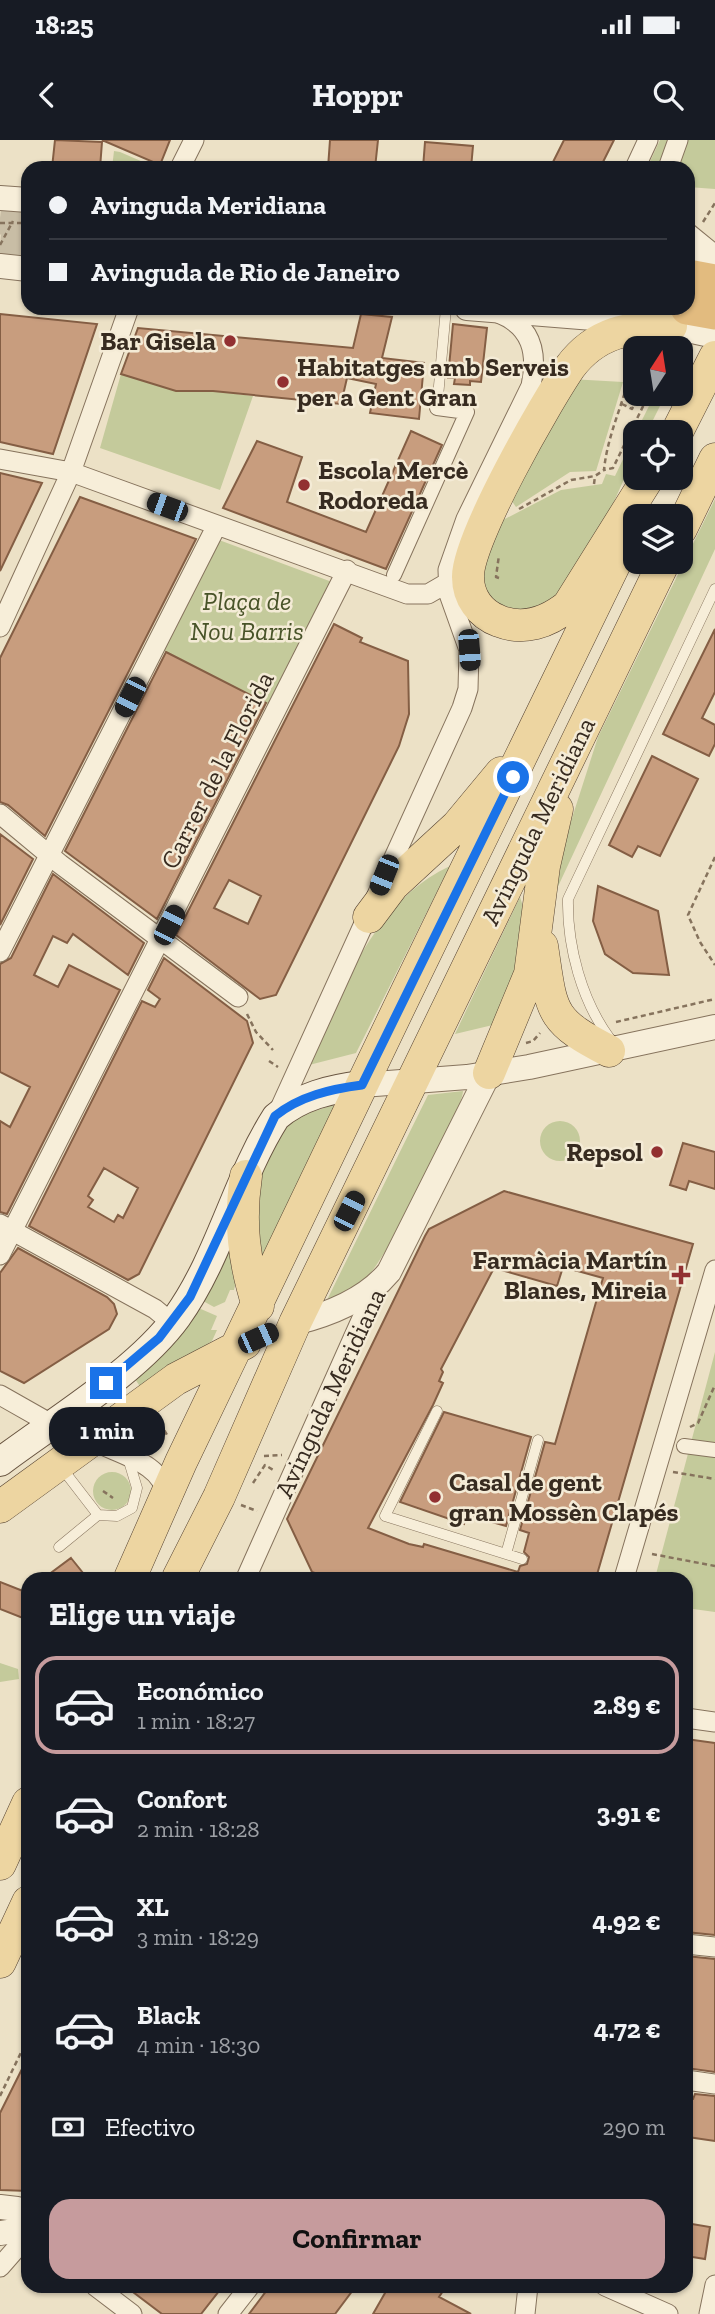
<!DOCTYPE html>
<html lang="es">
<head>
<meta charset="utf-8">
<style>
  body { margin:0; font-family:"Zilla Slab",serif; background:#20242c; color:#f1f3f6; height:100vh; display:flex; flex-direction:column; font-size:26px; white-space:nowrap }
  * { box-sizing:border-box; margin:0 }
  p { font-size:23px; color:#9ea1a6 }
  .icon { flex:none; width:38px; height:38px; fill:none; stroke:currentColor; stroke-width:2; stroke-linecap:round; stroke-linejoin:round }
  .map { position:relative; flex:1; overflow:hidden }
  .drawer { position:absolute; left:21px; top:1432px; width:672px; height:721px; display:flex; flex-direction:column; background:#171b24; border-radius:21px; box-shadow:0 2px 5px #0004 }
  .drawer>* { flex:none }
  .banner { position:absolute; left:21px; top:21px; width:674px; height:154px; border-radius:21px; box-shadow:0 2px 5px #0004; display:grid; align-content:center; height:154px; padding:0 28px; background:#171b24 }
  .needle { width:46px; rotate:12deg }
  .controls { position:absolute; left:623px; top:196px; display:grid; gap:14px }
  .controls a { display:grid; place-items:center; width:70px; height:70px; border-radius:14px; background:#171b24; box-shadow:0 2px 5px #0004; font-size:35px }
  .end { position:absolute; width:32px; height:32px; margin:-16px; border:9px solid #1a73e8; background:#fff; box-shadow:0 0 0 4px #fff }
  .from { border-radius:50% }
  .bubble { position:absolute; height:49px; border-radius:21px; background:#171b24; box-shadow:0 2px 5px #0004; font-size:23px; font-weight:700; line-height:49px; text-align:center }
  .car { position:absolute; width:21px; height:42px; margin:-21px -10px; border-radius:9px; box-shadow:0 0 5px 2px #0007; background:linear-gradient(#222 24%,#8ab4d8 0 40%,#222 0 76%,#8ab4d8 0 86%,#222 0) }
  .banner b { display:flex; align-items:center; gap:24px; height:66px; font-size:26px }
  .banner b+b { border-top:2px solid #363941 }
  .banner i { width:18px; height:18px; background:#f1f3f6 }
  ul { padding:0; list-style:none }
  li { display:flex; align-items:center; gap:21px; height:98px; margin:0 14px 10px; padding:0 14px; border:4px solid transparent; border-radius:21px }
  li div { flex:1 }
  li b { display:block; font-size:26px }
  li em { font-style:normal; font-weight:700 }
  li.on { border-color:#c69b9d }
  li>.icon { width:63px; height:63px; stroke-width:1.5 }
  h2 { padding:0 28px; font-size:32px; line-height:84px }
  .pay { display:flex; align-items:center; gap:18px; height:77px; padding:0 28px; font-size:26px }
  .pay p { margin-inline-start:auto }
  .button { display:flex; gap:14px; margin-top:auto; padding:14px 28px }
  .button a { flex:1; height:80px; border-radius:21px; background:#c69b9d; color:#111; font-size:28px; font-weight:700; line-height:80px; text-align:center }
  .status { display:flex; justify-content:space-between; align-items:center; height:49px; padding:0 35px; background:#171b24; direction:ltr }
  .status svg { height:19px; fill:currentColor }
  header { display:flex; justify-content:space-between; align-items:center; height:91px; padding:0 28px; background:#171b24; font-size:32px; font-weight:700 }
  .map>svg:first-child { display:block }
  .green { fill:#c4ca9b }
  .building { fill:#c89d7e; stroke:#845e44; stroke-width:2; fill-rule:evenodd }
  .lines { fill:none; stroke-linecap:round; stroke-linejoin:round }
  .trunk-tunnel { stroke:#c8bda5; stroke-width:33; stroke-dasharray:33 17; stroke-linecap:butt }
  .service-casing { stroke:#86735d; stroke-width:11 }
  .pedestrian-casing { stroke:#86735d; stroke-width:16 }
  .minor-casing { stroke:#86735d; stroke-width:21 }
  .tertiary-casing { stroke:#86735d; stroke-width:26 }
  .secondary-casing { stroke:#685440; stroke-width:30 }
  .primary-casing { stroke:#554231; stroke-width:33 }
  .trunk-casing { stroke:#554231; stroke-width:35 }
  .path { stroke:#86735d; stroke-width:2.5; stroke-dasharray:5 3.5; stroke-linecap:butt }
  .service { stroke:#f7eed9; stroke-width:10 }
  .pedestrian { stroke:#f7eed9; stroke-width:14 }
  .minor { stroke:#f7eed9; stroke-width:19 }
  .tertiary { stroke:#f7eed9; stroke-width:24 }
  .secondary { stroke:#f7eed9; stroke-width:28 }
  .primary { stroke:#edd5a1; stroke-width:32 }
  .trunk { stroke:#e2bb7f; stroke-width:33 }
  .route { stroke:#1a73e8; stroke-width:9 }
  .poi-dot { fill:#923031; stroke:#f4ebd6; stroke-width:2.5 }
  .labels { text-anchor:middle; stroke-width:5; stroke-linejoin:round; paint-order:stroke }
  .poi-label { font-size:26px; font-weight:bold; fill:#372b20; stroke:#f4ebd6; text-anchor:end }
  .park-label { font-size:26px; font-style:italic; fill:#485328; stroke:#f4ebd6 }
  .street-label { font-size:26px; fill:#372b20; stroke:#f4ebd6 }
</style>
</head>
<body>
<div class="status"><b>18:25</b><svg viewBox="0 0 49 12"><path d="M0 12V9h3v3zM5 12V6h3v6zM10 12V3h3v9zM15 12V0h3v12zM26 1h20v11H26zM47 4h2v5h-2z"/></svg></div>
<header><svg class="icon" aria-label="back" viewBox="0 0 24 24"><path d="M15 5l-7 7 7 7"/></svg>Hoppr<svg class="icon" aria-label="search" viewBox="0 0 24 24"><circle cx="10" cy="10" r="6"/><path d="M15 15l6 6"/></svg></header>
<div class="map">
<svg width="715" height="2174" viewBox="0 0 715 2174">
  <rect width="100%" height="100%" fill="#ece1c6"/>
  <path class="green" d="M660,0h7l-7,28h-13z
    M685,0h30v49l-27,-2v-19h-12z
    M114,11l6,1 37,16h-45z
    M121,234l55,17h37l40,5 -33,94 -120,-42z
    M570,239l53,3 -27,89 -26,1 -54,35 -9,-13z
    M655,254h11l-19,38h-11z
    M635,294v21c-18,38 -56,135 -91,154 -10,6 -26,5 -37,6l-27,-26 -2,-10 23,-58 60,-31 41,-6 4,-10 9,2z
    M715,359v50l-160,344 9,-50 34,-106z
    M219,400l113,42 -63,123 -107,-55z
    M450,726l-94,187 -47,12v-7c35,-69 65,-157 141,-192z
    M520,757c16,43 -8,87 -23,127l-42,10z
    M463,951c-2,26 -74,162 -94,184 -11,12 -28,18 -42,25l101,-205z
    M333,965l1,3 -74,157 -13,-61 32,-72 21,-16z
    M540 1001a20 20 0 1 1 40 0a20 20 0 1 1-40 0Z
    M232,1083l5,54 -3,13h-4l-5,12 -11,5 -11,-6z
    M194,1166l23,10 -6,14h6l-5,11 -71,47 -6,-9z
    M715,1212v260l-29,-4v-30h-31z
    M93 1351a19 19 0 1 1 38 0a19 19 0 1 1-38 0Z
    M0,1523l18,6 1,10 -19,3z"/>
  <path class="building" d="M55,0l47,2 -2,26h-48z
    M102,0h68l-10,25z
    M330,0h48l-3,28h-47z
    M564,0h50l-14,28h-50z
    M425,2l48,4 -2,22h-48z
    M0,174l97,10 -44,130 -53,-12z
    M361,174l31,3 -10,41 42,5 -5,56 -49,-6 6,-29 -29,-6 -6,26 -128,-13h-37l-55,-17 17,-46 215,20z
    M453,184l34,4 -6,54 -11,-1v4l-16,-1 1,-6h-7z
    M411,291l31,14 -56,124 -163,-61 34,-67 45,16 -15,45 79,30z
    M0,333l42,10 -42,88z
    M80,357l116,42 -151,297 -37,-31 -8,-3v-144z
    M334,484l28,14 -2,4 48,19 1,53 -10,32 -123,249 -16,4 -84,-64zM229,740l32,16 -13,28 -34,-16z
    M715,489v63l-13,26 13,7v19l-6,12 -46,-22z
    M166,512l100,51 -109,216 -92,-68z
    M652,616l46,23 -38,77 -22,-10 -6,11 -23,-12z
    M0,694l33,25 -33,66z
    M53,734l91,69 -16,32 -55,-41 -6,9 -14,-7 -19,39 24,12 11,-22 51,25 -113,224 -7,-2v-91l10,6 20,-40 -30,-15v-108l11,-6z
    M598,746l60,25 11,64 -36,-2 -28,-19 -12,-33z
    M164,818l83,63 6,22 -114,231 -11,6 -99,-54 113,-225 13,6 5,-8 -12,-9zM104,1028l34,20 -15,30 -5,-3 -4,7 -26,-15 5,-7 -5,-4z
    M683,1003l32,9v37l-26,-8 -3,9 -16,-5z
    M504,1051l189,53 -97,334h-268l-16,-6 -25,-53 138,-283 4,-7zM563,1127l40,11 -48,166 -10,-2 -25,88 9,3 -5,19 5,5 -2,7 -7,2 -2,6 -94,-28 -1,3 -14,-3 -41,-16 65,-123 10,-22 -4,-2 4,-9 -2,-3 53,-101 63,18z
    M18,1108l89,49 7,7 3,10 -8,15 -85,54 -24,-12v-98z
    M444,1272l87,25 -25,89 -39,-11 -3,9 -64,-22z
    M71,1418l16,20h-43z
    M0,1442l28,11v27l-28,-11z
    M686,1599l29,4v192l-29,-3z
    M686,1816l29,3v113l-29,-4z
    M28,1917v134l-28,-1v-77z
    M695,1954l20,2v45l-27,-4 -2,-3 4,-35h3z
    M686,2083l24,4 -5,32 -19,-3z
    M125,2146h98l-22,28h-39z
    M270,2146h86l-21,28h-86z
    M389,2146h42l12,5 -4,6 32,17h-98z"/>
  <g class="lines">
    <path class="trunk-tunnel" d="M0,78l28,3
      M0,106l28,2"/>
    <g class="service-casing">
      <path id="service" d="M437,268l9,-100
        M610,899c-28,-38 -43,-92 -42,-140l147,-310
        M437,1271l-52,105 137,43
        M61,1327l37,48 19,1 15,-8 5,-20 -9,-30
        M59,1407l39,-32
        M506,1414l32,-114"/>
    </g>
    <g class="pedestrian-casing">
      <path id="pedestrian" d="M394,435l73,-163 -30,-4
        M684,1306l31,4"/>
    </g>
    <g class="minor-casing">
      <path id="minor" d="M180,28l14,-28
        M635,28l13,-28
        M668,28l10,-28
        M688,93l27,22
        M0,319l71,13 336,122h21l19,-11
        M0,487l71,-155 58,-164
        M0,674l60,50 178,133
        M0,812l217,-427
        M276,977l186,-409 6,-19 1,-39 -20,-56 -1,-24 18,-51 65,-133c7,-33 1,-60 -33,-73
        M0,1084l155,85 12,10 2,7
        M0,1115l347,-685
        M0,1255l60,34
        M76,1265l-1,18 7,11c25,19 82,25 84,62
        M246,1438l129,-289
        M624,1438l91,-308
        M686,1578l29,4
        M686,1804l29,3
        M686,1940l29,4
        M0,2127l28,-32
        M95,2146l37,28
        M605,2146l63,28
        M228,2174l22,-28
        M525,2174l3,-28
        M709,2174l6,-29"/>
    </g>
    <g class="tertiary-casing">
      <path id="tertiary" d="M0,58l28,2
        M688,112l27,6
        M0,126l28,3
        M467,168l188,15 60,13
        M362,945l105,-8 62,-10 186,-40
        M295,1183c35,-9 71,-23 94,-51l100,-199
        M0,2067l17,2 11,6
        M0,2093l28,-4"/>
    </g>
    <g class="secondary-casing">
      <path id="secondary" d="M0,1322c54,-41 137,-90 177,-145 43,-60 59,-137 99,-200 24,-21 55,-28 86,-32"/>
    </g>
    <g class="primary-casing">
      <path id="primary" d="M677,292l38,-75
        M648,338l-80,128c-20,16 -44,25 -69,15 -19,-7 -31,-24 -31,-44 -1,-37 78,-175 102,-210 26,-35 59,-40 101,-41
        M681,389l34,-70
        M369,777l24,-32 64,-59 44,-53
        M542,806c10,65 6,74 67,105
        M489,933l41,-99 14,-108 13,-57
        M246,1036c-7,47 -2,85 12,130
        M0,1367l176,-128 69,-36
        M130,1438l51,-116 226,-471 228,-469
        M178,1438l41,-81 76,-174 369,-761
        M0,1724l28,-61
        M0,1822l28,-60"/>
    </g>
    <g class="trunk-casing">
      <path id="trunk" d="M688,136l27,5
        M687,168l28,5"/>
    </g>
    <path class="path" d="M703,82l12,-19
      M0,83h28
      M0,105l13,-24
      M635,212c-6,41 -27,77 -31,118l9,-2 36,-74
      M622,264l10,5 7,-15
      M594,344l1,-8
      M519,369l52,-29 24,-4 9,-6
      M499,438l-3,-1 3,-22
      M715,717l-27,58 12,27 15,23
      M247,874l9,18 17,18
      M616,882l99,-23
      M526,903l7,-2 7,-8
      M269,921l9,6
      M160,1283l7,12
      M690,1287l8,-4 17,-38
      M264,1316l18,-1
      M673,1332l42,7
      M253,1343l12,-18 10,6
      M103,1351l10,7
      M241,1365l16,6
      M652,1414l63,12
      M0,1956l28,-58"/>
    <use href="#service" class="service"/>
    <use href="#pedestrian" class="pedestrian"/>
    <use href="#minor" class="minor"/>
    <use href="#tertiary" class="tertiary"/>
    <use href="#secondary" class="secondary"/>
    <use href="#primary" class="primary"/>
    <use href="#trunk" class="trunk"/>
  </g>
  <g class="lines">
    <path class="route" d="M106,1243l53,-45 31,-41 85,-181c25,-20 56,-27 87,-31l151,-308"/>
  </g>
  <g class="poi-dot">
    <circle cx="230" cy="201" r="7"/>
    <circle cx="283" cy="242" r="7"/>
    <circle cx="304" cy="345" r="7"/>
    <circle cx="657" cy="1012" r="7"/>
    <path d="M677.5 1124.5h7v7h7v7h-7v7h-7v-7h-7v-7h7z"/>
    <circle cx="435" cy="1357" r="7"/>
  </g>
  <g class="labels">
    <g class="poi-label">
      <text x="216" y="210">Bar Gisela</text>
      <text x="297" y="236" text-anchor="start">Habitatges amb Serveis<tspan x="297" dy="30">per a Gent Gran</tspan></text>
      <text x="318" y="339" text-anchor="start">Escola Mercè<tspan x="318" dy="30">Rodoreda</tspan></text>
      <text x="643" y="1021">Repsol</text>
      <text x="667" y="1129">Farmàcia Martín<tspan x="667" dy="30">Blanes, Mireia</tspan></text>
      <text x="449" y="1351" text-anchor="start">Casal de gent<tspan x="449" dy="30">gran Mossèn Clapés</tspan></text>
    </g>
    <g class="park-label">
      <text x="247" y="470">Plaça de<tspan x="247" dy="30">Nou Barris</tspan></text>
    </g>
    <g class="street-label">
      <text transform="translate(217 630) rotate(-63)" y="9">Carrer de la Florida</text>
      <text transform="translate(538 681) rotate(-64)" y="9">Avinguda Meridiana</text>
      <text transform="translate(330 1253) rotate(-65)" y="9">Avinguda Meridiana</text>
    </g>
  </g>
</svg>
<div class="controls">
<a><svg class="needle" viewBox="-14 -14 28 28"><path d="M0-13l5 13h-10z" fill="#e53935"/><path d="M0 13l5-13h-10z" fill="#9ea1a6"/></svg></a>
<a><svg class="icon" aria-label="locate" viewBox="0 0 24 24"><circle cx="12" cy="12" r="6"/><path d="M12 2v4M12 18v4M2 12h4M18 12h4"/></svg></a>
<a><svg class="icon" aria-label="layers" viewBox="0 0 24 24"><path d="M12 4l9 5-9 5-9-5zM3 14l9 5 9-5"/></svg></a>
</div>
<i class="end from" style="left:513px;top:637px"></i>
<i class="end" style="left:106px;top:1243px"></i>
<div class="bubble" style="left:49px;top:1267px;width:116px">1 min</div>
<i class="car" style="left:167px;top:367px;rotate:290deg"></i>
<i class="car" style="left:469px;top:510px;rotate:176deg"></i>
<i class="car" style="left:130px;top:557px;rotate:207deg"></i>
<i class="car" style="left:384px;top:735px;rotate:202deg"></i>
<i class="car" style="left:169px;top:785px;rotate:27deg"></i>
<i class="car" style="left:349px;top:1071px;rotate:27deg"></i>
<i class="car" style="left:258px;top:1198px;rotate:66deg"></i>
<div class="banner">
<b><i class="from"></i>Avinguda Meridiana</b>
<b><i></i>Avinguda de Rio de Janeiro</b>
</div>
<section class="drawer">
<h2>Elige un viaje</h2>
<ul>
<li class="on"><svg class="icon" aria-label="car" viewBox="0 0 24 24"><path d="M5 17H2v-5l4-1 3-4h7l3 4 3 1v5h-3M9 17h6M6 11h13"/><circle cx="7" cy="17" r="2"/><circle cx="17" cy="17" r="2"/></svg><div><b>Económico</b><p>1 min · 18:27</p></div><em>2.89 €</em></li>
<li><svg class="icon" aria-label="car" viewBox="0 0 24 24"><path d="M5 17H2v-5l4-1 3-4h7l3 4 3 1v5h-3M9 17h6M6 11h13"/><circle cx="7" cy="17" r="2"/><circle cx="17" cy="17" r="2"/></svg><div><b>Confort</b><p>2 min · 18:28</p></div><em>3.91 €</em></li>
<li><svg class="icon" aria-label="car" viewBox="0 0 24 24"><path d="M5 17H2v-5l4-1 3-4h7l3 4 3 1v5h-3M9 17h6M6 11h13"/><circle cx="7" cy="17" r="2"/><circle cx="17" cy="17" r="2"/></svg><div><b>XL</b><p>3 min · 18:29</p></div><em>4.92 €</em></li>
<li><svg class="icon" aria-label="car" viewBox="0 0 24 24"><path d="M5 17H2v-5l4-1 3-4h7l3 4 3 1v5h-3M9 17h6M6 11h13"/><circle cx="7" cy="17" r="2"/><circle cx="17" cy="17" r="2"/></svg><div><b>Black</b><p>4 min · 18:30</p></div><em>4.72 €</em></li>
</ul>
<div class="pay"><svg class="icon" aria-label="cash" viewBox="0 0 24 24"><path d="M3 7h18v10H3z"/><circle cx="12" cy="12" r="2"/></svg>Efectivo<p>290 m</p></div>
<div class="button"><a>Confirmar</a></div>
</section>
</div>
</body>
</html>
